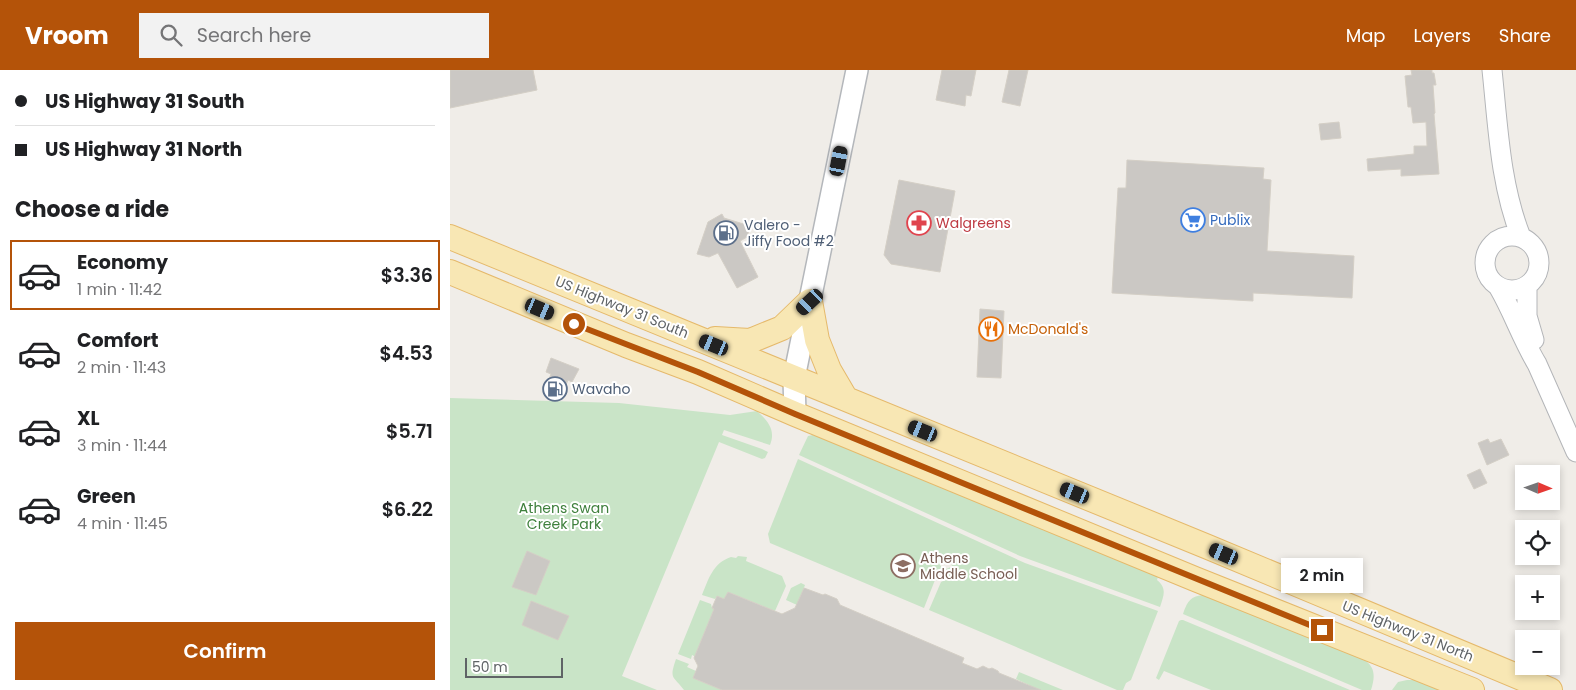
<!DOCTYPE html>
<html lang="en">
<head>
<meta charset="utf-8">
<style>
  body { margin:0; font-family:Poppins,sans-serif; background:#f2f2f2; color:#202124; height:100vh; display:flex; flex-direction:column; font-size:19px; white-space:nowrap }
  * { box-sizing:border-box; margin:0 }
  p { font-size:16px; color:#757577 }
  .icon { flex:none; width:28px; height:28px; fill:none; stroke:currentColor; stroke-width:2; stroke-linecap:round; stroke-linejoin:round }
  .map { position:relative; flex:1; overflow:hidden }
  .side { display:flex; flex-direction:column; background:#fff; width:450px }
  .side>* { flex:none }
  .top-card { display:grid; align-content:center; height:110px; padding:0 15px; background:#fff }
  .needle { width:32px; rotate:92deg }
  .fabs { position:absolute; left:1065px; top:395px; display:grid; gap:10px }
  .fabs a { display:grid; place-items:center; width:45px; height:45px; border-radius:0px; background:#fff; box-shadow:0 2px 8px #0003; font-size:25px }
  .scale { position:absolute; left:15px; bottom:12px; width:98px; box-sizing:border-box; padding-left:5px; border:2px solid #5f6366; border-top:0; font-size:14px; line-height:18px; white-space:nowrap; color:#5f6366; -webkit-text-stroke:4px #fff; paint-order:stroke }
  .end { position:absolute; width:22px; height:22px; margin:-11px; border:6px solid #b45309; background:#fff; box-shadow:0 0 0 2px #fff }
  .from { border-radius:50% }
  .bubble { position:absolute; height:35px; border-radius:0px; background:#fff; box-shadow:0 2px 8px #0003; font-size:16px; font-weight:600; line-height:35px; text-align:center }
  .car { position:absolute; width:15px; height:30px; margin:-15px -8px; border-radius:6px; box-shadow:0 0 4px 1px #0007; background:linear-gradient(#222 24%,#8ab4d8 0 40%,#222 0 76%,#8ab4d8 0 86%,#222 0) }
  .top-card b { display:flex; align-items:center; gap:18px; height:48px; font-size:19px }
  .top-card b+b { border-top:1px solid #e0e0e0 }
  .top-card i { width:12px; height:12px; background:#202124 }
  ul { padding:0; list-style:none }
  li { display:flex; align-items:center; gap:15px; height:70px; margin:0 10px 8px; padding:0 5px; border:2px solid transparent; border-radius:0px }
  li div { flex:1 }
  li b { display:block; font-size:19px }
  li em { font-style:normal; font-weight:600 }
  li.selected { border-color:#b45309 }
  li>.icon { width:45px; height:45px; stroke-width:1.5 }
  h2 { padding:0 15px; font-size:22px; line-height:60px }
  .primary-button { display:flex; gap:10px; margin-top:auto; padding:10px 15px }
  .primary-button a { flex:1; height:58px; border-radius:0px; background:#b45309; color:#fff; font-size:20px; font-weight:600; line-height:58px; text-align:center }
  header { display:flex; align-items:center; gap:30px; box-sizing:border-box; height:70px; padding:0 25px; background:#b45309; color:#fff }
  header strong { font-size:24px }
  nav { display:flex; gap:28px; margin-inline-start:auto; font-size:18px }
  .search { width:350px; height:45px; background:#f2f2f2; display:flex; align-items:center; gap:12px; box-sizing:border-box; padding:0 18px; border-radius:0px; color:#757577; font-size:19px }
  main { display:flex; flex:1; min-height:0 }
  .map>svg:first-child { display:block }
  .green { fill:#c9e4c7 }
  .building { fill:#cbc8c4; stroke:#d4cfc6 }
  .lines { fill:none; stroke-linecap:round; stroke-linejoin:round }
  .tertiary-casing { stroke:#b3b5b8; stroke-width:21 }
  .secondary-casing { stroke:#b4b7bb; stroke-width:24 }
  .primary-casing { stroke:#e5b96b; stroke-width:26 }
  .tertiary { stroke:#fff; stroke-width:19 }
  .secondary { stroke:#fff; stroke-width:21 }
  .primary { stroke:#f8e7b4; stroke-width:24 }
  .route { stroke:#b45309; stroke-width:6 }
  .labels { text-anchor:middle; stroke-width:4; stroke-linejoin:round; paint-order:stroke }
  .shop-label { font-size:14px; fill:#366cbe; stroke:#fff; text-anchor:start }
  .health-label { font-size:14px; fill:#be3a42; stroke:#fff; text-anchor:start }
  .service-label { font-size:14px; fill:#4e5e75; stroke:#fff; text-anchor:start }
  .street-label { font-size:14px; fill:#5f6366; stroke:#fff }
  .food-label { font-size:14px; fill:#c56008; stroke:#fff; text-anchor:start }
  .park-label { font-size:14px; fill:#3f803d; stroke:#fff }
  .education-label { font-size:14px; fill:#785e54; stroke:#fff; text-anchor:start }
</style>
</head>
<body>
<header>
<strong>Vroom</strong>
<div class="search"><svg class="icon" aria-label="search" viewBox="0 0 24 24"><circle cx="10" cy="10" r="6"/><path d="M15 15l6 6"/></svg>Search here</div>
<nav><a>Map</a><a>Layers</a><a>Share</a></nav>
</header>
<main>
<section class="side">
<div class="top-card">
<b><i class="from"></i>US Highway 31 South</b>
<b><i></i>US Highway 31 North</b>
</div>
<h2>Choose a ride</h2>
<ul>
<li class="selected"><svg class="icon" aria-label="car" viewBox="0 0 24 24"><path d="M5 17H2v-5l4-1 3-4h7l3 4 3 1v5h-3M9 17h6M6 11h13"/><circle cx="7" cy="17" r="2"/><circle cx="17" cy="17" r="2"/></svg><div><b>Economy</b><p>1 min · 11:42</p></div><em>$3.36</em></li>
<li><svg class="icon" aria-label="car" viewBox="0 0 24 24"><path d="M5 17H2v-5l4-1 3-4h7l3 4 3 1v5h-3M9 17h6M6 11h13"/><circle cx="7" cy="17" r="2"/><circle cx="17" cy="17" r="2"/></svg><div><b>Comfort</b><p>2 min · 11:43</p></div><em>$4.53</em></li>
<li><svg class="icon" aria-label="car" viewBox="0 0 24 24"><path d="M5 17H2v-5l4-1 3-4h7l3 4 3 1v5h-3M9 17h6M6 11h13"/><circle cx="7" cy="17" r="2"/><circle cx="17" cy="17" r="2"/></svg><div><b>XL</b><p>3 min · 11:44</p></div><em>$5.71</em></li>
<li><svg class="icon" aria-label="car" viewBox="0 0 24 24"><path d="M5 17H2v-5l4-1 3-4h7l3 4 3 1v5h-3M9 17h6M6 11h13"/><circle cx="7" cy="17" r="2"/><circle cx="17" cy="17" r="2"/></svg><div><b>Green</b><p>4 min · 11:45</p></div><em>$6.22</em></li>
</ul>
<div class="primary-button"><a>Confirm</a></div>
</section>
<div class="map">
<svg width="1126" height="620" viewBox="0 0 1126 620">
  <rect width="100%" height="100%" fill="#f0ede8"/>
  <path class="green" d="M0,328l169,5 111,12 27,-4c11,10 19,19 13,34l-46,-15 -2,5 40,14 6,3 -3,6 -3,1 -43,-17 -97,234 35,14h-207z
    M363,365l347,135 -3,10c10,8 7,15 3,27l-140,-51 -221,-101 9,-19z
    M348,389l227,104 133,48 -27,69 -5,3 -3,7h-6l-188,-80 12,-28 6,-3 -1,-10 5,-2 1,-2 -4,-6 -6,2 -2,4 2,3 -2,3 -5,1v8l-11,28 -154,-65 -2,-9z
    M288,486l9,1 -1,4 36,15 4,10 -11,25 -47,-19 -4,7 -7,-3 -2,3 -13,-4c7,-17 11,-32 29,-38l5,1z
    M351,513l4,2 -8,20 -11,-5 5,-12z
    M752,525l6,1 157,59 -2,4c13,8 12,18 8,31h-9l-179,-76c4,-11 6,-17 19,-19z
    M250,530l11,4 1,4 2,1 -20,49v-2l-2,-1 -1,4 -13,-5z
    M731,550h2l167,70h-139l-47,-19 -5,9 -3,-2 23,-57z
    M226,589l13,5 -2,3 9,4 -3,7 29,12h-38c-11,-15 -15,-10 -8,-31z
    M569,602l44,18h-32l-2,-5 -13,-6z
    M957,610h11l24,10h-50l6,-8z"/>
  <path class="building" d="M0,0h83l4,20 -87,18z
    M492,0h34l-5,26 -5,-1 -1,11 -29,-6z
    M559,0h19l-8,36 -18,-4z
    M961,0h21v3h2l2,12h-3l2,28 -1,1 5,60 -38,2v-7l-33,2 -1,-12 47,-5v-8h13l-1,-24 -13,1 -2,-16h-3l-3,-31 7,-1z
    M889,52l2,16 -20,2 -2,-16z
    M677,90l137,8 -1,11 8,1 -4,71 87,5 -2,42 -99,-5v8l-141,-8 6,-105h8z
    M449,110l56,11 -15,81 -49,-8 -7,-9z
    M272,144l2,4 26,8 -3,11 -7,4 18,36 -21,11 -19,-35 -9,4 -12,-3 11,-32z
    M530,239l24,2 -3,67 -24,-1z
    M101,288l28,11 -7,13 -4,-2 -8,19 -16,-7 7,-18 -5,-2z
    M1038,369l2,4 11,-4 8,16 -22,10 -9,-22z
    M1030,399l7,14 -13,6 -7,-14z
    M77,481l23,10 -14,34 -24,-8z
    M354,518l19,7 2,-1 12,5 3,6 124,53 -2,5 15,6 6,-3 6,3 3,-1 6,3 1,2 42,17h-319l-29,-12 5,-12 -4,-8 20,-49 -2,-1 5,-12 7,3 4,-7 54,22 13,-6z
    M81,531l38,15 -11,24 -36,-15z"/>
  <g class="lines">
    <g class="tertiary-casing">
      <path id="tertiary" d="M1042,0c6,56 8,114 29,167
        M1035 193a27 27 0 1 1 54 0a27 27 0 1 1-54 0Z
        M1077,216v30l7,24
        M1049,218c14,24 23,51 38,76l39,88"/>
    </g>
    <g class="secondary-casing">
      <path id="secondary" d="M345,344l-1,-36 63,-308"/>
    </g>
    <g class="primary-casing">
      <path id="primary" d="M0,167l758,310 342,143
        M0,202l176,73 72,27 97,42 400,165 277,111
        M360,231l7,39 12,30 17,29
        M265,269l35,2 32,-13 28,-27"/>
    </g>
    <use href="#tertiary" class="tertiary"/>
    <use href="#secondary" class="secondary"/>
    <use href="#primary" class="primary"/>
  </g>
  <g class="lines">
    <path class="route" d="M124,254l124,48 97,42 165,68 362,148"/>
  </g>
  <defs>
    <g id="supermarket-ring" transform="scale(1.25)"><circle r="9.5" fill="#fff" stroke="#3f7fe0" stroke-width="1.5"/><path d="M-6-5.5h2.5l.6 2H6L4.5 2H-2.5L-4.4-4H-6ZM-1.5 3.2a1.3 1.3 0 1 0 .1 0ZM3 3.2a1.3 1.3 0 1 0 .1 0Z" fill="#3f7fe0"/></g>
    <g id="pharmacy-ring" transform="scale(1.25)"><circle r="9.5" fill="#fff" stroke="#e0444e" stroke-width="1.5"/><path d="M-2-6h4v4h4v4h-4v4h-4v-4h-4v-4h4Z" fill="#e0444e"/></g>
    <g id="fuel-ring" transform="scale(1.25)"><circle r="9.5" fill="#fff" stroke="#5c6f8a" stroke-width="1.5"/><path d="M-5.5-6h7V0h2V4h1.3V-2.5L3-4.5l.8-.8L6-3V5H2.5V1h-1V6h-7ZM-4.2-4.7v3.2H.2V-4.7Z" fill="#5c6f8a"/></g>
    <g id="restaurant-ring" transform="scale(1.25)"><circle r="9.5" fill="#fff" stroke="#e8710a" stroke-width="1.5"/><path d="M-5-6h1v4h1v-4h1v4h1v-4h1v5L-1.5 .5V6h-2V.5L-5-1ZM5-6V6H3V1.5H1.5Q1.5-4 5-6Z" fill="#e8710a"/></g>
    <g id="school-ring" transform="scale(1.25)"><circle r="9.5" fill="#fff" stroke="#8d6e63" stroke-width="1.5"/><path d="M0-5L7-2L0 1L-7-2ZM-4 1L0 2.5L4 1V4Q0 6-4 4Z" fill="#8d6e63"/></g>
  </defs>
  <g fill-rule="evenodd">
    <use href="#supermarket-ring" x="743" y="150"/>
    <use href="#pharmacy-ring" x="469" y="153"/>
    <use href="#fuel-ring" x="276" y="163"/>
    <use href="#restaurant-ring" x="541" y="259"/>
    <use href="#fuel-ring" x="105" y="319"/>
    <use href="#school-ring" x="453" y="496"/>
  </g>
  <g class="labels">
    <g class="shop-label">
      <text x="760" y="155">Publix</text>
    </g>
    <g class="health-label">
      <text x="486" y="158">Walgreens</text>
    </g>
    <g class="service-label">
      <text x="294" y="160">Valero -<tspan x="294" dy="16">Jiffy Food #2</tspan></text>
      <text x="122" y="324">Wavaho</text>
    </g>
    <g class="street-label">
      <text transform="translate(172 237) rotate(22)" y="5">US Highway 31 South</text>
      <text transform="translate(958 561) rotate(22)" y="5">US Highway 31 North</text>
    </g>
    <g class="food-label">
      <text x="558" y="264">McDonald's</text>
    </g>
    <g class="park-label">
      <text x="114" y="443">Athens Swan<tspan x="114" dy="16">Creek Park</tspan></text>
    </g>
    <g class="education-label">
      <text x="470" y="493">Athens<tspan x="470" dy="16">Middle School</tspan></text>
    </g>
  </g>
</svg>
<div class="fabs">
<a><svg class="needle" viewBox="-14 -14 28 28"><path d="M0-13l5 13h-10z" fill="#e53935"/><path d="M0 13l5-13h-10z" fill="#757577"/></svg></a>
<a><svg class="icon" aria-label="locate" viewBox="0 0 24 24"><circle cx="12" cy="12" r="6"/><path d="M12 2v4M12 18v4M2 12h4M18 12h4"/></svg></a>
<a>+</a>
<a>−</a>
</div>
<div class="scale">50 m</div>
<i class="end from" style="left:124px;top:254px"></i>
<i class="end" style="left:872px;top:560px"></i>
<div class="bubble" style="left:831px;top:488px;width:82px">2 min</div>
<i class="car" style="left:389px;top:91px;rotate:11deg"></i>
<i class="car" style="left:360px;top:232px;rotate:227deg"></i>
<i class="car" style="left:90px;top:239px;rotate:113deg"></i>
<i class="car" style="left:264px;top:275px;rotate:292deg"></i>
<i class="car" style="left:473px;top:361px;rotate:292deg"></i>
<i class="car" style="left:625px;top:423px;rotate:292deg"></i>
<i class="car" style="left:774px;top:484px;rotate:293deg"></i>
</div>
</main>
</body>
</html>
